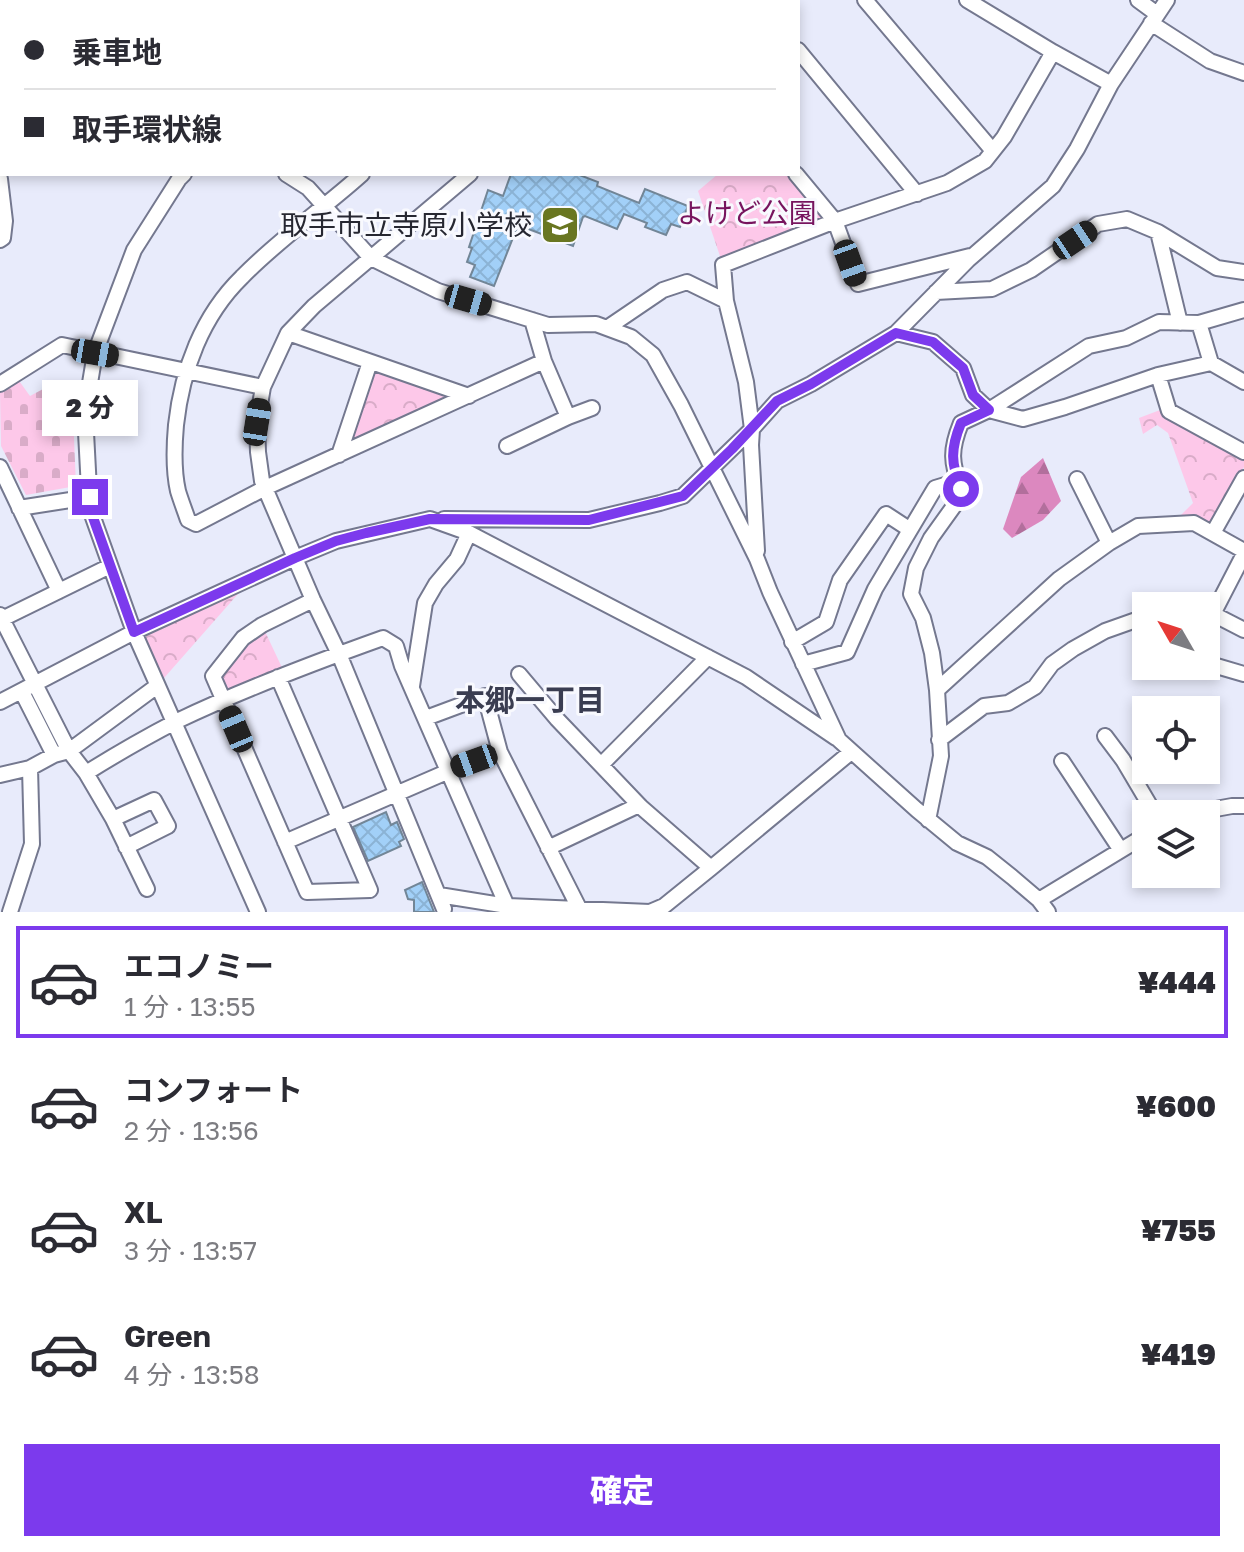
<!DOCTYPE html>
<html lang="ja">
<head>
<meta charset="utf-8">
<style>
  body { margin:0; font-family:"Golos Text","Noto Sans JP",sans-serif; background:#f2f2f3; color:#2b2b33; height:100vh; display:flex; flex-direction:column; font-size:30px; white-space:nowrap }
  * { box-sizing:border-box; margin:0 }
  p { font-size:26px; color:#7c7c81 }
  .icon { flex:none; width:44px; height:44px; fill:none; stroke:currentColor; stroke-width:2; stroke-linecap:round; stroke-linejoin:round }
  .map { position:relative; height:912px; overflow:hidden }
  .side { display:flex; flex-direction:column; background:#fff; flex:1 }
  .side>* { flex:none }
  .hud { position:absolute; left:0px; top:0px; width:800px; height:176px; box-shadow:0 4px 12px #0003; display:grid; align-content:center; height:176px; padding:0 24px; background:#fff }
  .needle { width:52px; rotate:309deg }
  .fabs { position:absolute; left:1132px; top:592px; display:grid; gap:16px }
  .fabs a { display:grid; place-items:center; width:88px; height:88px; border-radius:0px; background:#fff; box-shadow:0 4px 12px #0003; font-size:40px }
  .end { position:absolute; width:36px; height:36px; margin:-18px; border:10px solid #7c3aed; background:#fff; box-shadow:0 0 0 4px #fff }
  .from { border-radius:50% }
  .bubble { position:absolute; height:56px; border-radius:0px; background:#fff; box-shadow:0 4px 12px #0003; font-size:26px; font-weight:800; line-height:56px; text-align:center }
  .car { position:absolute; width:24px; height:48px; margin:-24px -12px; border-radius:10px; box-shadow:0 0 6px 2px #0007; background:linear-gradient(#222 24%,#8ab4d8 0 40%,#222 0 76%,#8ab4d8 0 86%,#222 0) }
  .hud b { display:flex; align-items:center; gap:28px; height:76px; font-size:30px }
  .hud b+b { border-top:2px solid #e1e1e2 }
  .hud i { width:20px; height:20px; background:#2b2b33 }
  ul { padding:14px 0 0; list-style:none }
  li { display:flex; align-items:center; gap:24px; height:112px; margin:0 16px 12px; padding:0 8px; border:4px solid transparent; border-radius:0px }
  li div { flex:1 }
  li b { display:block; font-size:30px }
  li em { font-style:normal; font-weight:800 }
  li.selected { border-color:#7c3aed }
  li>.icon { width:72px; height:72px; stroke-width:1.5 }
  .primary-button { display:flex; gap:16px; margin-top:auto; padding:16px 24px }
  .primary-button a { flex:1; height:92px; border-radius:0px; background:#7c3aed; color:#fff; font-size:32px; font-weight:800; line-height:92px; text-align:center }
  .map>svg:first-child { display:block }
  .forest { fill:url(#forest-firs) }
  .cemetery { fill:url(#cemetery-stones) }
  .park { fill:url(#park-crowns) }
  .building { fill:url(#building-cross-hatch); stroke:#728697; stroke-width:2 }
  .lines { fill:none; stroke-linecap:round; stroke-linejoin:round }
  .minor-casing { stroke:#74788f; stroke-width:18 }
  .minor { stroke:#fff; stroke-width:14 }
  .route { stroke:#7c3aed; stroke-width:10 }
  .labels { text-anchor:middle; stroke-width:6; stroke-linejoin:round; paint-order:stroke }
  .park-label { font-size:28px; fill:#77145e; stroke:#f8f9fe }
  .poi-label { font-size:28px; fill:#262731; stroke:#f8f9fe; text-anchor:end }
  .neighbourhood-label { font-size:30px; font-weight:bold; fill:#3a3d51; stroke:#f8f9fe }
</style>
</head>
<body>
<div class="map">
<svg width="1244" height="912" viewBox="0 0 1244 912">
  <defs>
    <pattern id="forest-firs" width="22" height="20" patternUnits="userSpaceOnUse" patternTransform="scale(2)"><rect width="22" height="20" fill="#dc88bf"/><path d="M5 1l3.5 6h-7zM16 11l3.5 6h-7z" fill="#b26f9c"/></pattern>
    <pattern id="cemetery-stones" width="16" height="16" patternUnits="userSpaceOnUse" patternTransform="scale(2)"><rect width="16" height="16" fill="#fdc8e9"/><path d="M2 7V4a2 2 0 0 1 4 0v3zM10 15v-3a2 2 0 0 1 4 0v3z" fill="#d9acc8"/></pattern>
    <pattern id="park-crowns" width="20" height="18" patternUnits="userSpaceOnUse" patternTransform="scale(2)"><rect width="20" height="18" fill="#fdc8e9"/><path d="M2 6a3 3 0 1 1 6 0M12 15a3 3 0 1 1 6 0" fill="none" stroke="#d9acc8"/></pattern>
    <pattern id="building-cross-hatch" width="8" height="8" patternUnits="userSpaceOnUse" patternTransform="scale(2)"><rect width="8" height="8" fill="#a2d0f8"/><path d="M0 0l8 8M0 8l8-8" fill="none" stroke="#8bb3d5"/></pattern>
  </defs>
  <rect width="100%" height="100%" fill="#e8ebfb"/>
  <path class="forest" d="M1043,458l18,43 -18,19 -31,18 -9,-9 18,-52z"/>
  <path class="cemetery" d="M17,378l13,18 15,-8 27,2 4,96 -50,9 -25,-49 -1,-55z"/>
  <path class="park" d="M718,174h78l39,47 -112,44 -25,-74z
    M370,362l99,34 -130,59z
    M1160,410l84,48v9l-35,59 -44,5 28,-28 -25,-70 -11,-8 -14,9 -4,-16z
    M252,578l-95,108 -23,-54z
    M262,625l23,49 -61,26 -11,-24z"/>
  <path class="building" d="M511,174h66l21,8 -1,4 42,17 6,-14 43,17 -8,21 -9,-3 -5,11 -21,-8 2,-4 -23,-9 -7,15 -32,-13 -2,1 -10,29 -55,-21 -24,61 -24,-9 5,-12 -8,-3 5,-14 -3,-1 19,-57 15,6z
    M386,812l5,13 6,-3 7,17 -5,3 2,4 -33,15 -15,-34z
    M422,882l12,30h-20v-12l-6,-1 -3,-9z"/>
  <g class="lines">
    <g class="minor-casing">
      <path id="minor" d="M273,0l2,2
        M504,0l2,2
        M757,0l2,2
        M865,0l128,151
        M967,0l86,52 58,32
        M1138,0l19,14
        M295,2l3,-2
        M377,2l3,-2
        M461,2l3,-2
        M566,2l2,-2
        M673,2l2,-2
        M773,2l3,-2
        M1151,23l59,38 34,12
        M0,36h2
        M798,50l119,144
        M0,116l2,-5
        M184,174l-5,5 -45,71 -39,103 -10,60 5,96 44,123 124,280
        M286,174l22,14 63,70 67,33 110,34 48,-1 35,13 22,18 28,50 76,154 13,33 69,148 78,70 40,33 30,14 25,20 27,23 9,12
        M362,174c-39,35 -83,65 -120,103 -40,39 -60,93 -66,148 -2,22 -3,44 2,66 3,10 7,20 10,29l8,4 69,-36 279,-127
        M796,174l39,47 23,63 112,-28
        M0,179l5,42 -2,17 -3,2
        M1158,232l59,36 27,4
        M936,292l56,-3 39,-19 67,-46 29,-5 31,13 22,91
        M532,320l12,41 24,56
        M1199,323l12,40
        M607,328l56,-38 24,-8 39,19
        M288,333l181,63
        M896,333l37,9 30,26 10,27 16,15 100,-64 37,-8 33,-16 40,1 45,-13
        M1158,375l11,36 75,41
        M0,384l62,-39 201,42
        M507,446l61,-29 24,-9
        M339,455l31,-93
        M0,467l59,124
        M1077,479l32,64
        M19,508l71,-11
        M444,519l145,1 71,-17 23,-7 69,-67 -6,-47 -20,-81 -3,-36 112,-44 112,-38 38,-22 19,-24 49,-85
        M1213,533l31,-55
        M757,551l-6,-106 1,-16 25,-28 34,-17 85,-51 72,-73 85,-74 24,-37 34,-65 56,-84
        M1213,614l31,-60
        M0,615l69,136 17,22c29,-18 60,-36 91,-52 67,-32 136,-58 206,-83l13,8 6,20 105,240
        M1206,615l7,-1 31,16
        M0,620l110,-54
        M792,642l34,-20 14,-42 46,-66 23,15
        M803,664l44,-12 28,-63 60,-101 23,-7
        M1206,664l7,1 31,9
        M519,674l38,45 84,88 70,61
        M278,677l92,213 -63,2 -94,-216 30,-38 19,-13 51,-25
        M412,686l13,-83 11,-19 21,-25 12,-26
        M937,690l122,-111 50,-36 29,-17 56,-3 50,28
        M22,692l32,63
        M0,702l134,-70 161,-74 41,-17 94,-22 39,14 277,144 90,61
        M426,718l59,-22 15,56
        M1105,736l18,24 32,54
        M939,740l45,-34 24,-3 27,-16 17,-23 21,-15 32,-18 31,-11h10
        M1062,761l58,88
        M601,765l107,-108
        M86,773l27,46 34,70
        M0,775l30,-7 24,-13 15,-4 88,-65
        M1188,814l44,-8h12
        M113,819l41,-19 14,26 -42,21
        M928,820l13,-64 -4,-66 -5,-37 -9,-35 -12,-24 5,-26 15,-30 23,-32 7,-17c-10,-26 -11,-39 0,-66l28,-13 34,9 42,-12 93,-32 53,-12 33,19
        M285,842l164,-71 51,-19 80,158
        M548,848l91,-43
        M439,895l68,11 143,6 14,-6 47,-38 140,-116
        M1039,900l107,-65
        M444,909l-105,-255 -26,-54 -51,-119 -4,-29 -1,-30 6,-35 25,-54 26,-27 156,-132
        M10,912l22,-68 -2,-76"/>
    </g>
    <use href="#minor" class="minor"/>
  </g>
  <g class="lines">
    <path class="route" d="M90,497v12l44,123 161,-74 41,-17 30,-8 64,-14 159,1 94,-24 49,-47 45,-48 34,-17 85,-51 37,9 30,26 10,27 16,15 -28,13c-11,27 -10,40 0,66"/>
  </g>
  <defs>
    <g id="school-square" transform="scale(2)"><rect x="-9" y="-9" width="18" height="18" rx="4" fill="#697621" stroke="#f8f9fe"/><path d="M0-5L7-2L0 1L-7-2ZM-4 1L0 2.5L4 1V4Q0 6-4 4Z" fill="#fff"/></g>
  </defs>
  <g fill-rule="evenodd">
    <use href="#school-square" x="560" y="225"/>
  </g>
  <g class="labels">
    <g class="park-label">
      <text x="747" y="223">よけど公園</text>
    </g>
    <g class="poi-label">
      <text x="532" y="235">取手市立寺原小学校</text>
    </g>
    <g class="neighbourhood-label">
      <text x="530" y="711">本郷一丁目</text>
    </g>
  </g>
</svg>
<div class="fabs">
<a><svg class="needle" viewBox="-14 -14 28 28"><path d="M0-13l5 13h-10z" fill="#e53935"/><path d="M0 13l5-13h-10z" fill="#7c7c81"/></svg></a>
<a><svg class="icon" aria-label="locate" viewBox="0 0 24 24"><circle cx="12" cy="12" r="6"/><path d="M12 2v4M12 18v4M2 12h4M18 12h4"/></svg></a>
<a><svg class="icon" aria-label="layers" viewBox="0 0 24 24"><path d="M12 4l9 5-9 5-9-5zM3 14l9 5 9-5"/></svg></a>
</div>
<i class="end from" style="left:961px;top:489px"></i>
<i class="end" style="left:90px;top:497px"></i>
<div class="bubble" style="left:42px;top:380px;width:96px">2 分</div>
<i class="car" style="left:1075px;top:240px;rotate:56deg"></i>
<i class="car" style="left:850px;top:263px;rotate:160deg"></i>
<i class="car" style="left:468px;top:300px;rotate:106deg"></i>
<i class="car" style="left:95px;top:353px;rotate:100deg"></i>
<i class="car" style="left:257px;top:422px;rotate:9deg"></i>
<i class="car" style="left:236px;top:729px;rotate:337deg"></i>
<i class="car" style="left:474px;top:761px;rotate:250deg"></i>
<div class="hud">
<b><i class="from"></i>乗車地</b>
<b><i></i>取手環状線</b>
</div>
</div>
<section class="side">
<ul>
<li class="selected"><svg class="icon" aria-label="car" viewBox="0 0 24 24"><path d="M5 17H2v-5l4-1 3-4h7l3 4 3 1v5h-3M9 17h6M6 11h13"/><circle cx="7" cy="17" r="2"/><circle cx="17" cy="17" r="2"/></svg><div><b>エコノミー</b><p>1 分 · 13:55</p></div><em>¥444</em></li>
<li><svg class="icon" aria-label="car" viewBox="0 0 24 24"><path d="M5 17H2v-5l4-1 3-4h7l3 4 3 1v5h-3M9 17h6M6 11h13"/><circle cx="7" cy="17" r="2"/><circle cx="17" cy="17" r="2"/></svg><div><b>コンフォート</b><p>2 分 · 13:56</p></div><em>¥600</em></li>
<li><svg class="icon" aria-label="car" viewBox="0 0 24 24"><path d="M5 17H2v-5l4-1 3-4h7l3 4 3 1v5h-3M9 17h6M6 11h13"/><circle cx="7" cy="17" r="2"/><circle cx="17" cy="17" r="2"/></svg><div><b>XL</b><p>3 分 · 13:57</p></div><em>¥755</em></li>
<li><svg class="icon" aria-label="car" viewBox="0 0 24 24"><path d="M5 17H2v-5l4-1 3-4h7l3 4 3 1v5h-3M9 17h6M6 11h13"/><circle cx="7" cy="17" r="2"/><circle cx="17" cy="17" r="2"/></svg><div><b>Green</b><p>4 分 · 13:58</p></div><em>¥419</em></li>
</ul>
<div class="primary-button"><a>確定</a></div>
</section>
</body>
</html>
